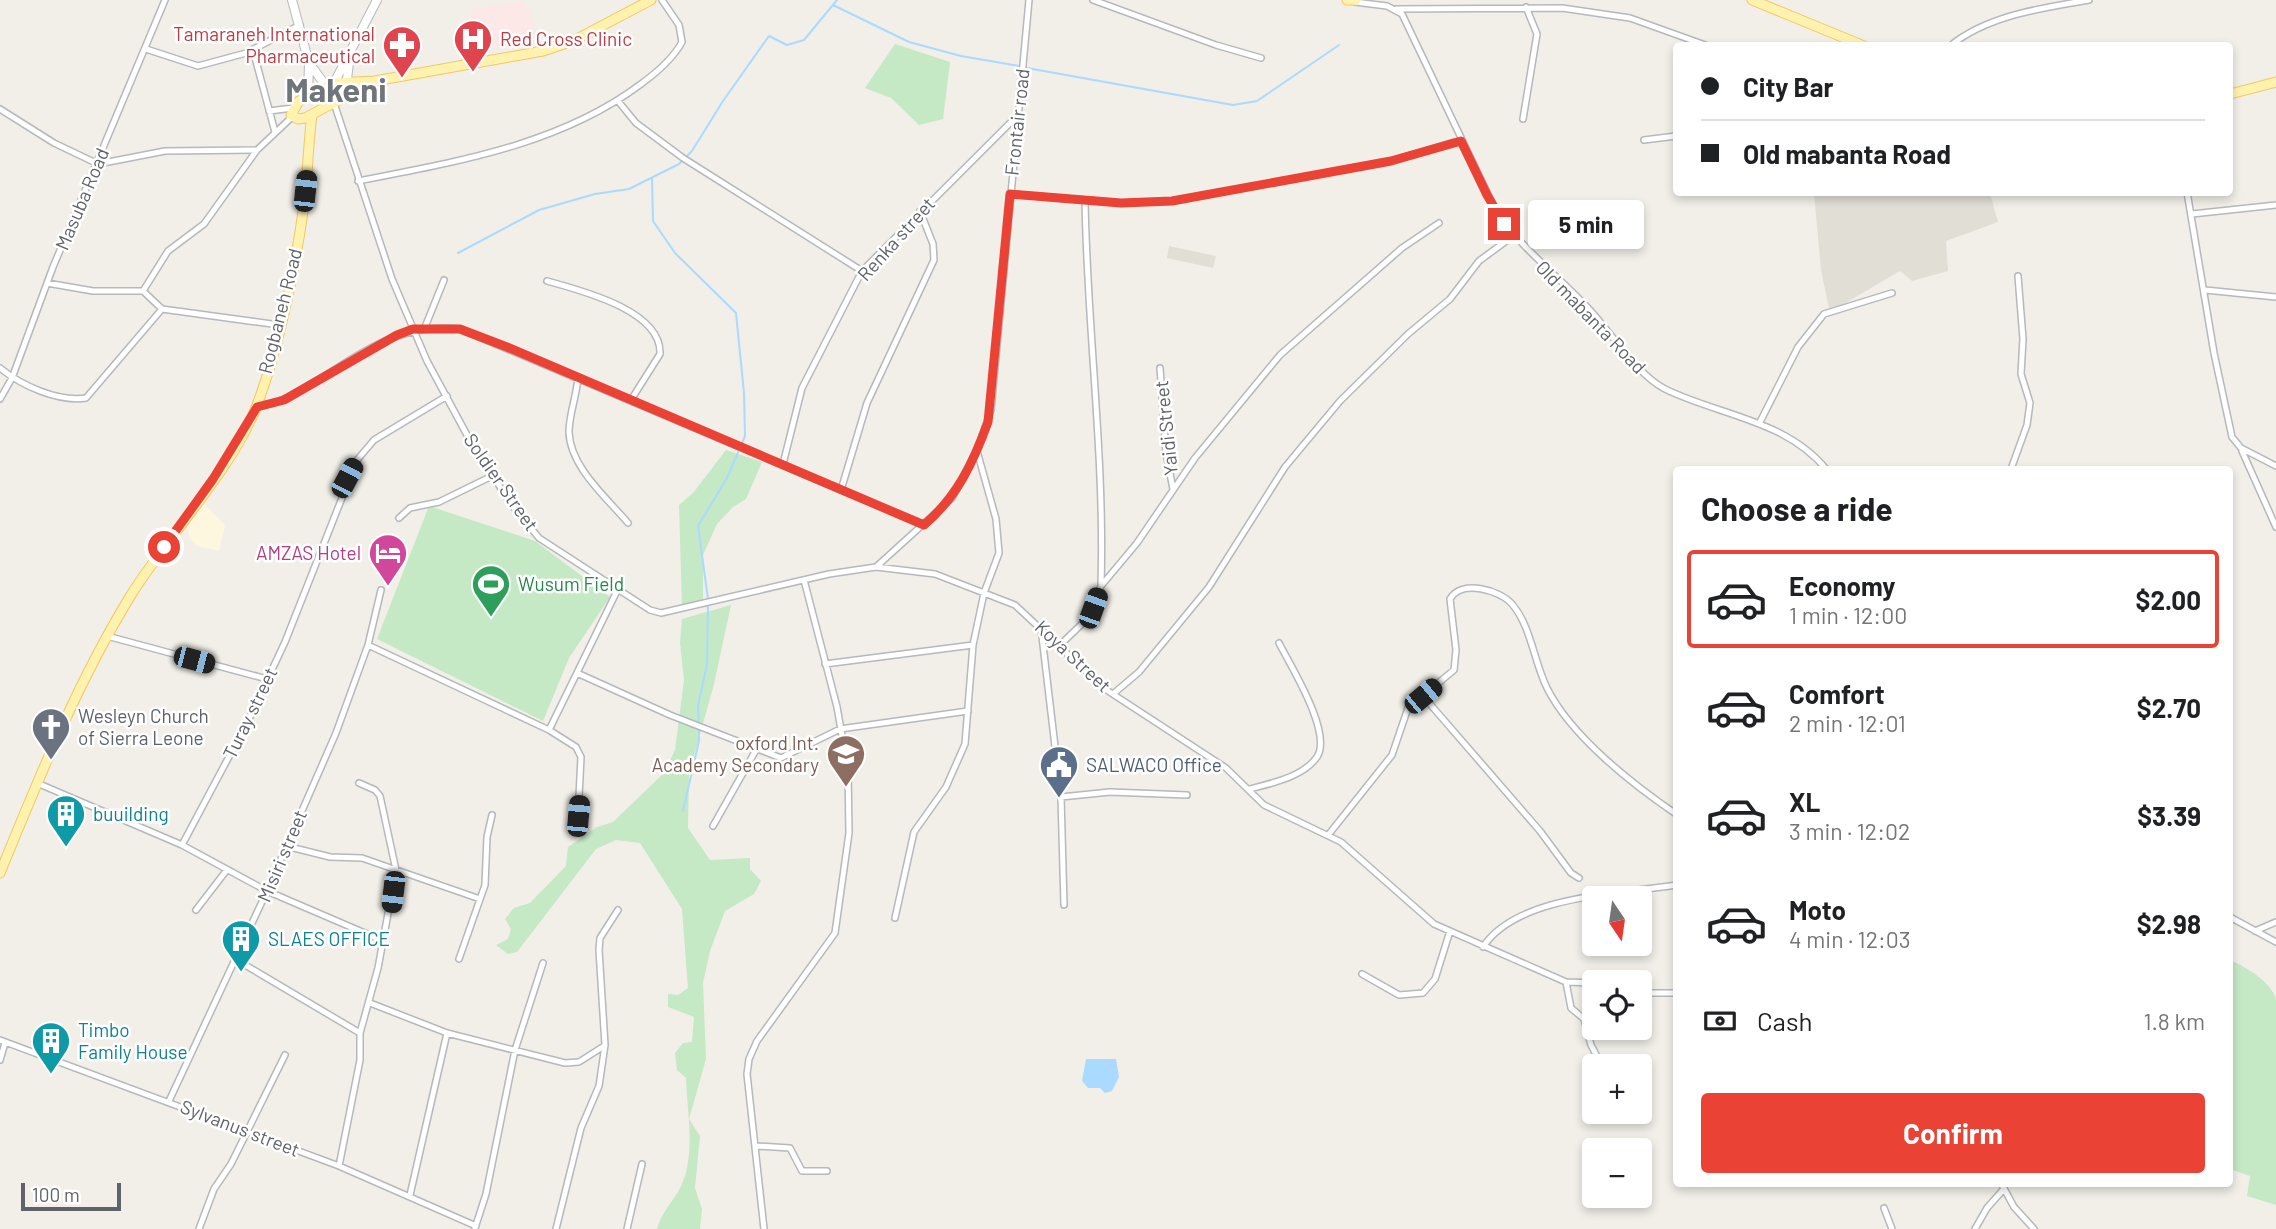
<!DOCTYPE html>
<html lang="en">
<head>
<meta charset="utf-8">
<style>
  body { margin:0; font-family:Barlow,sans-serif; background:#f2f2f2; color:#202124; height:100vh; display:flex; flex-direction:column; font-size:26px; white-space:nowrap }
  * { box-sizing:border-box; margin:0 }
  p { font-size:23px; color:#757577 }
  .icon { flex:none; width:38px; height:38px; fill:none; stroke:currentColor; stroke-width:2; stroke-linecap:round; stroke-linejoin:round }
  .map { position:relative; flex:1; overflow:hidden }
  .side { position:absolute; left:1673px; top:466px; width:560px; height:721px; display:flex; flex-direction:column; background:#fff; border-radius:7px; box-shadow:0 4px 10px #0003 }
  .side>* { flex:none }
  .top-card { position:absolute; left:1673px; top:42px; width:560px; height:154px; border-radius:7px; box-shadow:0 4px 10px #0003; display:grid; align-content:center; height:154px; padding:0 28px; background:#fff }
  .needle { width:46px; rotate:167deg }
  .controls { position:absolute; left:1582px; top:886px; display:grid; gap:14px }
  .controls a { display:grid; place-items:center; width:70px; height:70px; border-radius:7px; background:#fff; box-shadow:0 4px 10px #0003; font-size:35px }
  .scale { position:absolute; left:21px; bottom:18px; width:100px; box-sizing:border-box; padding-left:7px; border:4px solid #5f6368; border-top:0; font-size:19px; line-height:24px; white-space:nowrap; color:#5f6368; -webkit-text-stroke:5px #fff; paint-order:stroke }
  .end { position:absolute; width:32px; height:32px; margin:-16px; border:9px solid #ea4335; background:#fff; box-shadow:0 0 0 4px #fff }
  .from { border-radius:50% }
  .bubble { position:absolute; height:49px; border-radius:7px; background:#fff; box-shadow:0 4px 10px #0003; font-size:23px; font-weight:700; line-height:49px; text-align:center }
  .car { position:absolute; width:21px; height:42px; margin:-21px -10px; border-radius:9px; box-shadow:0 0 5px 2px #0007; background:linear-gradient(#222 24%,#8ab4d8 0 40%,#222 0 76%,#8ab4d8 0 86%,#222 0) }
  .top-card b { display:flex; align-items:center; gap:24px; height:66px; font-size:26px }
  .top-card b+b { border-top:2px solid #e0e0e0 }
  .top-card i { width:18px; height:18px; background:#202124 }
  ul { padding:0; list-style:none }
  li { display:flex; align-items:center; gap:21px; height:98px; margin:0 14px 10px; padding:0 14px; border:4px solid transparent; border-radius:7px }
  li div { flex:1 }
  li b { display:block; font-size:26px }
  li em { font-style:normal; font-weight:700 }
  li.on { border-color:#ea4335 }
  li>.icon { width:63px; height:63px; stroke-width:1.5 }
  h2 { padding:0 28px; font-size:32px; line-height:84px }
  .pay { display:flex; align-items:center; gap:18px; height:77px; padding:0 28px; font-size:26px }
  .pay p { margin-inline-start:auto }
  .cta { display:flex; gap:14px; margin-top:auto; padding:14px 28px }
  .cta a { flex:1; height:80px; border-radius:7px; background:#ea4335; color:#fff; font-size:28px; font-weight:700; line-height:80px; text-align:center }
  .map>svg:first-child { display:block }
  .commercial { fill:#fef7e0 }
  .education { fill:#e1ded6 }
  .medical { fill:#fce8e6 }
  .green { fill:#c5e8c5 }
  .water { fill:#aadaff }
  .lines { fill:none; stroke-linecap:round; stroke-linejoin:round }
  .stream { stroke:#aadaff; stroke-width:2 }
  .street-casing { stroke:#b5b8bc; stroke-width:8 }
  .secondary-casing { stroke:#b6babf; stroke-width:10 }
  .primary-casing { stroke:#f2c960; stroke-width:11 }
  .street { stroke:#fff; stroke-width:5 }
  .secondary { stroke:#fff; stroke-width:8 }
  .primary { stroke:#fff2af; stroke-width:9 }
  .route { stroke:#ea4335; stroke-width:9 }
  .labels { text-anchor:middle; stroke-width:5; stroke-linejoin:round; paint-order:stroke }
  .health-label { font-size:19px; fill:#be3a42; stroke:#fff; text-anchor:end }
  .street-label { font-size:19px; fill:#5f6368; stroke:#fff }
  .hotel-label { font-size:19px; fill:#b23c85; stroke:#fff; text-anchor:end }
  .leisure-label { font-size:19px; fill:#27864d; stroke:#fff; text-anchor:start }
  .worship-label { font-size:19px; fill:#5b616d; stroke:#fff; text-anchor:start }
  .education-label { font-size:19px; fill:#785e54; stroke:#fff; text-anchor:end }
  .service-label { font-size:19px; fill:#4e5e75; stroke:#fff; text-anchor:start }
  .culture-label { font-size:19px; fill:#0d838f; stroke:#fff; text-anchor:start }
  .town-label { font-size:33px; font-weight:bold; fill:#70757a; stroke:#fff }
</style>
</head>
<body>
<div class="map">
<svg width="2276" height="1229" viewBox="0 0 2276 1229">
  <rect width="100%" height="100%" fill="#f1efe8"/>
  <path class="commercial" d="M203,503l22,22 -6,26 -22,-5 -7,-7 -3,-11z"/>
  <path class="education" d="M1814,193h176l8,29 -52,19 2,30 -36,10 -12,-10 -58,34 -13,3 -8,-38z
    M1169,246l47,10 -3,12 -46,-10z"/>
  <path class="medical" d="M523,1l5,7 8,32 -58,12 -7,-43z"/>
  <path class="green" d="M895,44l55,18 -7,57 -24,6 -28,-27 -26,-10z
    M726,450l36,12 -16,37 -13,8 -16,17 -14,31v45l-21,6 -3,-101 14,-12z
    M429,506l106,35 75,56 -41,61 -26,63 -166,-82z
    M731,605l-17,79 -25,90 -1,54 22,32 40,-2v11l11,12 -7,13 -29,17 -15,40 -7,32 3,76 -17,60 11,17 -5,52 7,21 -2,20h-43c4,-17 17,-28 24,-43 15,-30 6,-75 5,-108l-9,-8 -2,-17 8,-10 9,-1 2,-25 -26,-10v-13l10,1 10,-7 -6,-79 -42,-66 -24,-3 -20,9 -79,103 -9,2 -12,-9 12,-6 3,-10 -6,-10 9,-11 16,-5 36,-37 2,-19 29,-20 16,-5 51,-49 11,-23 9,-70 -4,-37 2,-24z
    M2230,960c16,7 42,22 46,40v205l-29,-9 3,-20 -20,-7z"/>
  <path class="water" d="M1086,1059h30l3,18 -7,14 -7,2 -5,-5h-12l-6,-7z"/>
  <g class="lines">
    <path class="stream" d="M833,5l76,37 52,14 58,10
      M1027,68l206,37 24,-4 82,-56
      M652,178l1,43 22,32 61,60 8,80 1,43 -18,42 -29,48 10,73
      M458,253l81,-43 56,-16 34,-5 50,-25 13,-13 31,-50 46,-65 18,9 17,-5 33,-40
      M699,724l-1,-18 9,-42 1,-59
      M683,811l16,-70v-11"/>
    <g class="street-casing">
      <path id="street" d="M1093,0l123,45 45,13
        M1355,2l32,4 15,8 94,197c26,38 61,64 92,97 22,23 49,67 77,81 53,26 121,31 161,80
        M1396,9l166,-1 68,10 78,28
        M1950,46c38,-31 93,-38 139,-46
        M146,49l52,17 48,-13 54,-28
        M253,50l22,82
        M618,101l18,22 47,35 179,113
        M334,103l58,176 35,82 40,74 44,69 28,34 111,72 11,3 168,-39 47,-7 76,-69 25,-47 14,-41 38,-410
        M0,109l54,34 44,21 67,-13 92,-1
        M269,111l24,-3
        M1523,119l14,-85 -11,-27
        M1644,140l32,-4
        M358,181c97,-19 202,-36 283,-97 15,-11 32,-25 41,-42l-3,-17 -17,-25
        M2187,192l27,161 18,84 9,11 35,18
        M1010,194l111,9 51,-2 219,-40 70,-21
        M1085,200c2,129 20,256 16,385
        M2192,214l84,-9
        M547,281c32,9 115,29 113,73l-29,46
        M47,283l46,8h50l19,18 117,16
        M2205,290l71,7
        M143,291l25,-40 36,-27 53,-74 35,-33
        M425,327l19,-47
        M0,368c22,18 58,34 86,30l76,-89
        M1160,368l6,85 7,36
        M578,377c-1,18 -9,37 -9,55 1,35 38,66 59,91
        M0,399l12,-21 41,-111 112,-267
        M257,406c22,-2 40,-13 59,-25 50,-30 83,-58 144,-52l464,196
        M1759,424l39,-77 26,-33 68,-21
        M2242,451l34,76
        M783,464l19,-76 60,-117 155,-155
        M2011,469l16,-44 3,-22 -9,-29 2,-35 -5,-63
        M841,490l26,-87 67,-143 -1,-16 -13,-33
        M399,518l11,-10 29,-6 53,-26
        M876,567l59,7 80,31 90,84 121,79 38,37 77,37 93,82 132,58 28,1
        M1041,628l20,169 3,108
        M107,636l160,43
        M368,645l181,85 68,-139
        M1060,645l27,-26 14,-33 36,-43 58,-85 85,-103 122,-107 37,-25
        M825,664l148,-19
        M577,673l93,42 111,43 59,-29 128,-18
        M1113,694l26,-22 70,-85 76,-120 55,-66 68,-67 42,-35 29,-38 34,-25
        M1423,696l117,135 31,42 8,5
        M549,730l27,17 5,10 -3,59
        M37,783l145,62 85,46 114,49
        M359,783l16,7 5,6 16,74 -18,98 -18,65
        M1250,789c22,-6 53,-12 67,-32 16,-24 -27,-92 -38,-114
        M1061,797l49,-5 77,3
        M713,826l43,-76
        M1329,834l63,-79 16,-47 46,-38 2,-20 -6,-51c11,-20 50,-9 62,5 19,22 22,58 35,84 24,48 85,96 129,126
        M182,845l67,-126 36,-77 72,-182 17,-20 73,-44
        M286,846l44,11 32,1 118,41
        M196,910l30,-39
        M2230,917l46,25
        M895,918l19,-86 32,-45 19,-43 8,-99 11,-52 15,-40 -3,-34 -19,-68
        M2255,931l21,-9
        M1483,947c34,-52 138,-53 193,-62
        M235,959l125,74
        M459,959l26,-74 2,-48 5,-22
        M1362,974l37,21 24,-2 12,-14 15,-48
        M1566,982l5,26 13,11 7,26 11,21
        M1640,993h36
        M370,1003l77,30 118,30 14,-1 25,-16
        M0,1040l339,126 137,60
        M0,1060l5,-17
        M169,1101l98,-210 69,-158 32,-88 13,-55
        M756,1146l34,2 12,23h25
        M339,1166l21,-106v-27
        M2001,1183l13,24 20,22
        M410,1195l37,-162
        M1884,1208l8,21
        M475,1228l11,-34 29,-144 28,-87
        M199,1229l15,-40 17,-25 54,-109
        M556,1229l25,-101 18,-42 6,-41 -6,-95 1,-12 18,-28
        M627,1229l15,-65
        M764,1229l-17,-155 2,-15 8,-18 78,-108 14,-100 -1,-64 -11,-62 -33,-127
        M1975,1229l12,-21 16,-18"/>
    </g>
    <g class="secondary-casing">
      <path id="secondary" d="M292,0l17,63 17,23
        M334,83l43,-83
        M308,95l1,-32
        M345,95l5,-40"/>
    </g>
    <g class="primary-casing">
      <path id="primary" d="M1347,0h9
        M1752,0l112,46
        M375,81l-70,37 -7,1 -7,-4 8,-14 35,-18 41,-2 168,-30 30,-10 78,-41
        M2230,94l46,-12
        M0,873c39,-95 77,-190 131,-278 36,-58 103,-128 126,-190 22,-58 39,-139 47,-201 4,-30 4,-60 8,-89"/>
    </g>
    <use href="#street" class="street"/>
    <use href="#secondary" class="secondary"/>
    <use href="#primary" class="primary"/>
  </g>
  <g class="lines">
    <path class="route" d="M164,547l49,-68 44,-72 27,-7 113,-65 16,-6h47l47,18 417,178c33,-28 49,-62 64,-103l22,-228 111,9 51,-2 219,-40 70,-20 26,54 17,29"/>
  </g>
  <defs>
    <g id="hospital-pin" transform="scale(2.0125)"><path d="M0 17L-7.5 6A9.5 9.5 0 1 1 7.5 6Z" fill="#e0444e" stroke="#fff"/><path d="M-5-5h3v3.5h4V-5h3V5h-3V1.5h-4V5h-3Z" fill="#fff"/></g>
    <g id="pharmacy-pin" transform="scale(2.0125)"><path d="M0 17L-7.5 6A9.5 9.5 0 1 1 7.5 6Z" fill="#e0444e" stroke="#fff"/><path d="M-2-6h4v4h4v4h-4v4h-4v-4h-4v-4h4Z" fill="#fff"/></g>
    <g id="hotel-pin" transform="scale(2.0125)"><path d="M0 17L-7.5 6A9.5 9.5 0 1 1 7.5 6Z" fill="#d1479c" stroke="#fff"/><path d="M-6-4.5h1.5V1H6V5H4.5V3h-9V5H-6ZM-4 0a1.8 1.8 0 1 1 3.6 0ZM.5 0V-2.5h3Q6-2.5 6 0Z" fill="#fff"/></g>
    <g id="stadium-pin" transform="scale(2.0125)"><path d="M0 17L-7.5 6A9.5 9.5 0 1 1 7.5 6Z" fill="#2e9e5b" stroke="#fff"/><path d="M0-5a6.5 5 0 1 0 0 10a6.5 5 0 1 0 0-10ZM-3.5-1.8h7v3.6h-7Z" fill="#fff"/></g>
    <g id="church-pin" transform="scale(2.0125)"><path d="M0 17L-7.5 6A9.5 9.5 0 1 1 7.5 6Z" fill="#6b7280" stroke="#fff"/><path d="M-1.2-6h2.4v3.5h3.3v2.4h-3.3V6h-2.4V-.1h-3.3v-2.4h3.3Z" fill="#fff"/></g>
    <g id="school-pin" transform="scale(2.0125)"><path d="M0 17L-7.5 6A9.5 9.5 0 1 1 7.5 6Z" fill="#8d6e63" stroke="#fff"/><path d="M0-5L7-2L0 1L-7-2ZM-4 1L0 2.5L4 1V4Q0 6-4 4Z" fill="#fff"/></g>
    <g id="civic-pin" transform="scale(2.0125)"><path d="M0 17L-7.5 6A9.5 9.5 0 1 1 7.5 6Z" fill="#5c6f8a" stroke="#fff"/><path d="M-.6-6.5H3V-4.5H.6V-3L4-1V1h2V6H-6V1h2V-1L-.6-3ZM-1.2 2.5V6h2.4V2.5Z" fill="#fff"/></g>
    <g id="building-pin" transform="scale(2.0125)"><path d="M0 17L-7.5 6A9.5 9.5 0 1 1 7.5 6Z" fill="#0f9aa8" stroke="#fff"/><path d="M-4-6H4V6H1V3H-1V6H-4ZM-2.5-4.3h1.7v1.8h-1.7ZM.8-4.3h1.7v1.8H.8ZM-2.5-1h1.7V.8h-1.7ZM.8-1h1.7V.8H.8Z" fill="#fff"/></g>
  </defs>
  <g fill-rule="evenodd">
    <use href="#hospital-pin" x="473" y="39"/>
    <use href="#pharmacy-pin" x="402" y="45"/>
    <use href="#hotel-pin" x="388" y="553"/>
    <use href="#stadium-pin" x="491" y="584"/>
    <use href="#church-pin" x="51" y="727"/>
    <use href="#school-pin" x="846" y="754"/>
    <use href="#civic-pin" x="1059" y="765"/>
    <use href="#building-pin" x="66" y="814"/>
    <use href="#building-pin" x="241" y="939"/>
    <use href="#building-pin" x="51" y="1041"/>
  </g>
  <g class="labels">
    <g class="health-label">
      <text x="375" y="41">Tamaraneh International<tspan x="375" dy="22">Pharmaceutical</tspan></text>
      <text x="500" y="46" text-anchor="start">Red Cross Clinic</text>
    </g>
    <g class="street-label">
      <text transform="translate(1017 122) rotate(-84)" y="7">Frontair road</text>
      <text transform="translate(82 199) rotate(-67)" y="7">Masuba Road</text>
      <text transform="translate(896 239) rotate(-48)" y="7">Renka street</text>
      <text transform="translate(280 311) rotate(-76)" y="7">Rogbaneh Road</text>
      <text transform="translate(1591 317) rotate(46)" y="7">Old mabanta Road</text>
      <text transform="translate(1166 428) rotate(-96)" y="7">Yaidi Street</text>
      <text transform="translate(501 482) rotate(55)" y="7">Soldier Street</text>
      <text transform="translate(1073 656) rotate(43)" y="7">Koya Street</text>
      <text transform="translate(250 713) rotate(-64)" y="7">Turay street</text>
      <text transform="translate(282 856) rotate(-67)" y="7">Misiri street</text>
      <text transform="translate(240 1128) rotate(21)" y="7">Sylvanus street</text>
    </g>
    <g class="hotel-label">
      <text x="361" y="560">AMZAS Hotel</text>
    </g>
    <g class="leisure-label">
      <text x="518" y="591">Wusum Field</text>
    </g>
    <g class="worship-label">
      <text x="78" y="723">Wesleyn Church<tspan x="78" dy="22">of Sierra Leone</tspan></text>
    </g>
    <g class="education-label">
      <text x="819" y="750">oxford Int.<tspan x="819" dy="22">Academy Secondary</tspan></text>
    </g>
    <g class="service-label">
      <text x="1086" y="772">SALWACO Office</text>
    </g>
    <g class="culture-label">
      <text x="93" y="821">buuilding</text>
      <text x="268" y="946">SLAES OFFICE</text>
      <text x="78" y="1037">Timbo<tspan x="78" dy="22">Family House</tspan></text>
    </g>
    <g class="town-label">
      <text x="336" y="102">Makeni</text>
    </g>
  </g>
</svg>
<div class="controls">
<a><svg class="needle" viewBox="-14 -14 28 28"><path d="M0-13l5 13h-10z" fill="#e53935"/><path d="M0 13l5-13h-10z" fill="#757577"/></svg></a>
<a><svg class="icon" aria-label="locate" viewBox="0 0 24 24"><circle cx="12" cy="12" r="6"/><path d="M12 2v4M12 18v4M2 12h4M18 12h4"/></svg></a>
<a>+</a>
<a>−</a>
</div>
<div class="scale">100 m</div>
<i class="end from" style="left:164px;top:547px"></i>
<i class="end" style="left:1504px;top:224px"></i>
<div class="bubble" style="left:1528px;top:200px;width:116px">5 min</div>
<i class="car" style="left:305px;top:191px;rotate:6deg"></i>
<i class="car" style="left:347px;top:478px;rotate:28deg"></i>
<i class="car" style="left:1093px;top:608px;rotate:20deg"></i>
<i class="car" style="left:194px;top:660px;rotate:105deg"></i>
<i class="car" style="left:1423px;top:696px;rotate:50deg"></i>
<i class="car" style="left:578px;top:816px;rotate:5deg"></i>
<i class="car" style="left:393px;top:892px;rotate:187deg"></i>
<div class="top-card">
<b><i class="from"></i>City Bar</b>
<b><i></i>Old mabanta Road</b>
</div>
<section class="side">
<h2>Choose a ride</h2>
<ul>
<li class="on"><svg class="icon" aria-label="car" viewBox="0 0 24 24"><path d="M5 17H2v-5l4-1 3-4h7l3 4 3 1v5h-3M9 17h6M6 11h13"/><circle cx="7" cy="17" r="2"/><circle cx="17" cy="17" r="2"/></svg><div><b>Economy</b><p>1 min · 12:00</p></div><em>$2.00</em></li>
<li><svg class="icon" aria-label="car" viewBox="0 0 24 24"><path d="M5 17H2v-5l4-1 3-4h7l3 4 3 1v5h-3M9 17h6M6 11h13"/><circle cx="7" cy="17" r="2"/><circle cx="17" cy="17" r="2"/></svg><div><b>Comfort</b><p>2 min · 12:01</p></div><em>$2.70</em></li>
<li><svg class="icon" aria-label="car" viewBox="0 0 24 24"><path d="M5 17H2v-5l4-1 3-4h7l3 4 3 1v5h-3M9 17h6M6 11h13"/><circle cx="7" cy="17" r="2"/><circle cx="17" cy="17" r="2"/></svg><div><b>XL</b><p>3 min · 12:02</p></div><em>$3.39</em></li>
<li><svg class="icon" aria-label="car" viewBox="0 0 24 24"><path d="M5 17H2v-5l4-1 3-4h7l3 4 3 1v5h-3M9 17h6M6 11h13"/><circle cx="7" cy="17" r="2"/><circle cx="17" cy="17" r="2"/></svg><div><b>Moto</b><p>4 min · 12:03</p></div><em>$2.98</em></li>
</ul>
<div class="pay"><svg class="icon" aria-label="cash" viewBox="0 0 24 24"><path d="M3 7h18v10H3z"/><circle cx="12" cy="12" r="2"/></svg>Cash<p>1.8 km</p></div>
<div class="cta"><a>Confirm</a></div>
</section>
</div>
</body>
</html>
